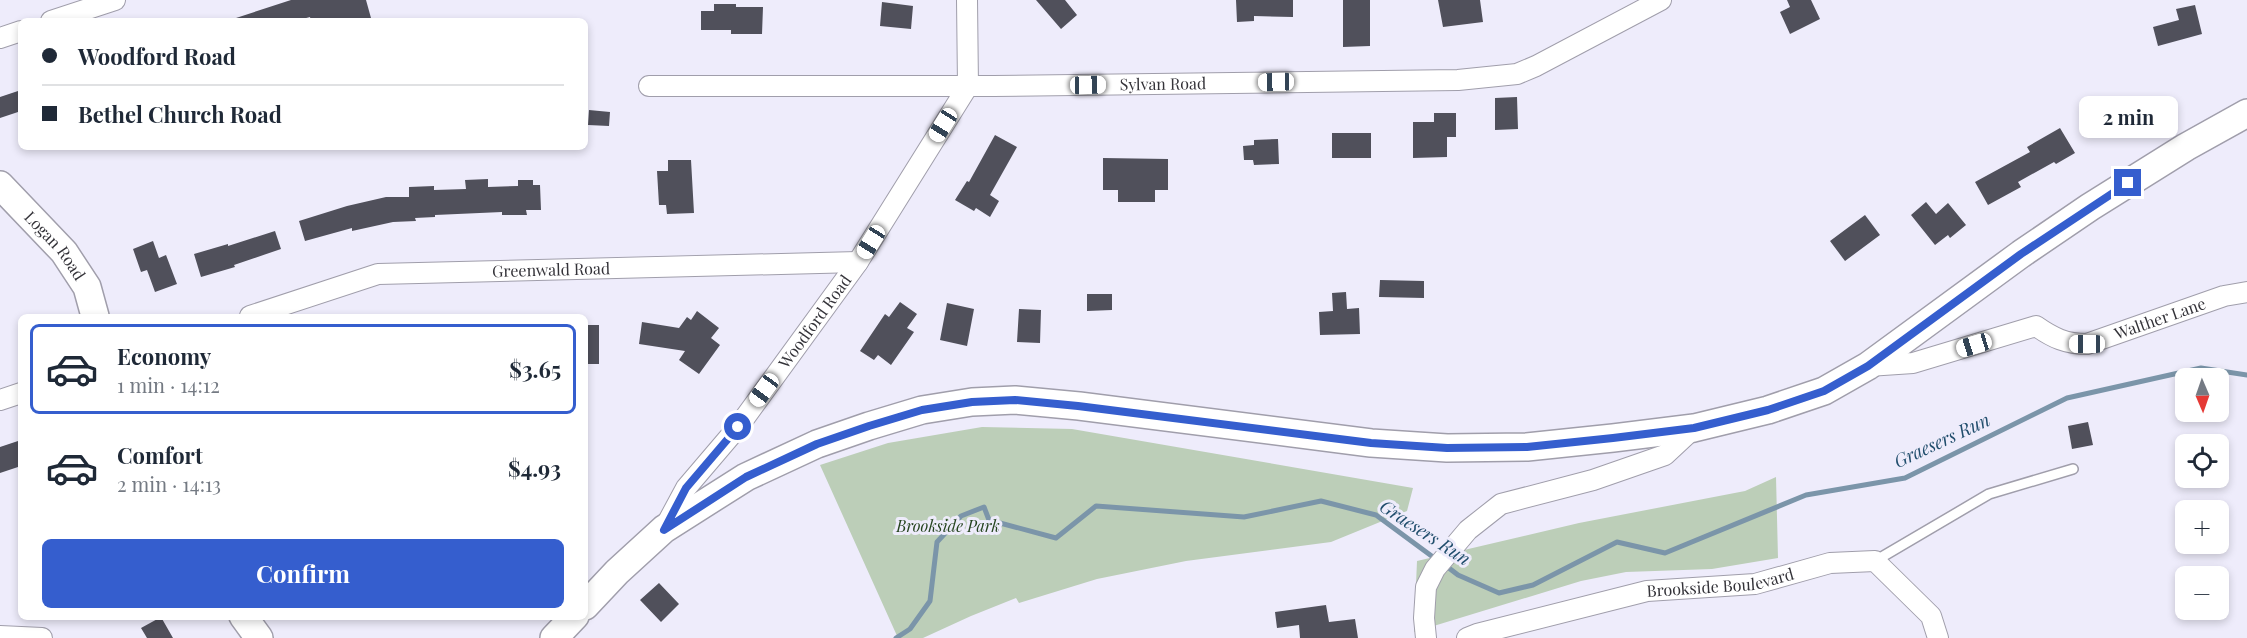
<!DOCTYPE html>
<html lang="en">
<head>
<meta charset="utf-8">
<style>
  body { margin:0; font-family:"Playfair Display",serif; background:#f6f6f7; color:#1f2937; height:100vh; display:flex; flex-direction:column; font-size:22px; white-space:nowrap }
  * { box-sizing:border-box; margin:0 }
  p { font-size:20px; color:#747a83 }
  .icon { flex:none; width:33px; height:33px; fill:none; stroke:currentColor; stroke-width:2; stroke-linecap:round; stroke-linejoin:round }
  .map { position:relative; flex:1; overflow:hidden }
  .sheet { position:absolute; left:18px; top:314px; width:570px; height:306px; display:flex; flex-direction:column; background:#fff; border-radius:9px; box-shadow:0 3px 9px #0003 }
  .sheet>* { flex:none }
  .banner { position:absolute; left:18px; top:18px; width:570px; height:132px; border-radius:9px; box-shadow:0 3px 9px #0003; display:grid; align-content:center; height:132px; padding:0 24px; background:#fff }
  .needle { width:39px; rotate:178deg }
  .fabs { position:absolute; left:2175px; top:368px; display:grid; gap:12px }
  .fabs a { display:grid; place-items:center; width:54px; height:54px; border-radius:9px; background:#fff; box-shadow:0 3px 9px #0003; font-size:30px }
  .end { position:absolute; width:27px; height:27px; margin:-14px; border:8px solid #355ece; background:#fff; box-shadow:0 0 0 3px #fff }
  .from { border-radius:50% }
  .bubble { position:absolute; height:42px; border-radius:9px; background:#fff; box-shadow:0 3px 9px #0003; font-size:20px; font-weight:700; line-height:42px; text-align:center }
  .car { position:absolute; width:18px; height:36px; margin:-18px -9px; border-radius:8px; box-shadow:0 0 4px 2px #0007; background:linear-gradient(#fff 24%,#345 0 40%,#fff 0 76%,#345 0 86%,#fff 0) }
  .banner b { display:flex; align-items:center; gap:21px; height:57px; font-size:22px }
  .banner b+b { border-top:2px solid #e0e1e3 }
  .banner i { width:15px; height:15px; background:#1f2937 }
  ul { padding:10px 0 0; list-style:none }
  li { display:flex; align-items:center; gap:18px; height:90px; margin:0 12px 9px; padding:0 12px; border:3px solid transparent; border-radius:9px }
  li div { flex:1 }
  li b { display:block; font-size:22px }
  li em { font-style:normal; font-weight:700 }
  li.selected { border-color:#355ece }
  li>.icon { width:54px; height:54px; stroke-width:1.5 }
  .action { display:flex; gap:12px; margin-top:auto; padding:12px 24px }
  .action a { flex:1; height:69px; border-radius:9px; background:#355ece; color:#fff; font-size:24px; font-weight:700; line-height:69px; text-align:center }
  .map>svg:first-child { display:block }
  .green { fill:#bcceb8 }
  .lines { fill:none; stroke-linecap:round; stroke-linejoin:round }
  .stream { stroke:#7b95a9; stroke-width:5 }
  .building { fill:#50505b }
  .lane-casing { stroke:#a09eab; stroke-width:12 }
  .street-casing { stroke:#a09eab; stroke-width:22 }
  .secondary-casing { stroke:#a09eab; stroke-width:30 }
  .lane { stroke:#fff; stroke-width:9 }
  .street { stroke:#fff; stroke-width:20 }
  .secondary { stroke:#fff; stroke-width:27 }
  .route { stroke:#355ece; stroke-width:8 }
  .labels { text-anchor:middle; stroke-width:6; stroke-linejoin:round; paint-order:stroke }
  .street-label { font-size:16px; fill:#343339; stroke:#eeecfb }
  .park-label { font-size:16px; font-style:italic; fill:#25441f; stroke:#eeecfb }
  .water-label { font-size:18px; font-style:italic; fill:#204d6c; stroke:#eeecfb }
</style>
</head>
<body>
<div class="map">
<svg width="2247" height="638" viewBox="0 0 2247 638">
  <rect width="100%" height="100%" fill="#eeecfb"/>
  <path class="green" d="M982,427l90,2 341,59 -6,23 -76,31 -145,19 -89,18 -78,24 -3,-5 -45,18 -48,22h-25l-78,-173 68,-22z
    M1776,477l2,81 -66,11 -86,3 -45,9 -167,51 3,-71 162,-38 166,-32z"/>
  <g class="lines">
    <path class="stream" d="M1445,565l13,10 41,18 34,-8 84,-43 48,11 141,-58 99,-17 162,-80 134,-30 46,7
      M896,638l14,-9 20,-28 7,-59 24,-26 23,-9 5,13 67,18 40,-32 148,11 77,-16 55,14 61,45"/>
  </g>
  <path class="building" d="M291,0h75l5,18 -12,3h-48l-1,-4 -15,4h-58l-1,-3z
    M1036,0h29l12,15 -16,14z
    M1236,0h57v17l-39,-1v5l-17,1z
    M1343,0h27v46l-27,1z
    M1438,0h42l3,22 -40,5z
    M1787,0h24l9,19 -30,15 -10,-22 10,-5z
    M882,2l31,4 -2,23 -31,-3z
    M714,4h22v3h27l-1,27h-31v-4h-30v-19h13z
    M2195,5l7,29 -44,12 -5,-19 26,-7 -3,-11z
    M21,90v21l-21,7v-21z
    M1517,97l1,32 -23,1v-32z
    M589,110l21,2 -1,14 -21,-1z
    M1434,113h22v24h-9v20l-34,1v-36h21z
    M2060,128l15,25 -19,11 -2,-2 -36,20 3,5 -33,18 -13,-23 55,-30 -3,-5z
    M1332,133h39v25h-39z
    M995,135l22,12 -27,48 9,6 -9,16 -14,-9 -2,3 -19,-11 12,-19 2,1z
    M1278,139l1,25 -25,1 -1,-5h-9l-1,-14 11,-1v-5z
    M1103,158l65,1v31h-13v12h-37v-12h-15z
    M668,160h23l3,53 -27,1 -1,-9h-7l-2,-34h11z
    M488,179v8l30,-1v-6h15v5h7l1,25h-15l1,5h-25v-3l-67,3v2l-20,1 1,3 -23,1 -41,9v-3l-47,13 -6,-20 48,-15 39,-9h23v-10l25,-1v4l32,-1 -1,-9z
    M1926,202l10,12 12,-11 18,22 -16,13 -2,-3 -13,10 -24,-30z
    M1865,215l15,20 -35,26 -15,-20z
    M275,231l6,18 -47,16 1,2 -34,10 -7,-23 34,-10v2z
    M153,241l6,17 7,-3 11,29 -22,8 -8,-22 -6,2 -8,-23z
    M1380,280l44,1v17l-45,-1z
    M1346,292l1,17 12,-1 1,26 -40,1 -1,-23 14,-1 -1,-18z
    M1087,294h25v16l-25,1z
    M900,302l17,12 -10,14 7,4 -23,33 -13,-10 -4,5 -14,-9 25,-37 4,3z
    M947,303l27,6 -7,37 -27,-6z
    M1019,309l22,1 -1,33 -23,-1z
    M697,311l22,17 -8,10 9,7 -21,29 -20,-14 6,-9 -46,-7 3,-22 37,6 8,-11 4,3z
    M585,325h14v39h-14z
    M2088,422l5,23 -21,4 -4,-23z
    M21,440v26l-21,7v-26z
    M659,583l20,21 -18,18 -21,-22z
    M1326,605l3,17 26,-3 3,19h-58l-1,-13 -22,3 -2,-16z
    M161,617l12,21h-26l-6,-10z"/>
  <g class="lines">
    <g class="lane-casing">
      <path id="lane" d="M1875,561l114,-67 84,-25"/>
    </g>
    <g class="street-casing">
      <g id="street">
        <path d="M51,21l64,-21"/>
        <path d="M0,38l21,-7"/>
        <path id="s1" d="M649,86h344l465,-6 59,-6 19,-8 125,-66"/>
        <path id="s2" d="M250,316l128,-42 480,-12"/>
        <path id="s3" d="M1868,366l45,-3 123,-37c17,12 30,18 51,18l137,-48 23,-4"/>
        <path d="M0,400l21,-7"/>
        <path id="s4" d="M665,527l21,-39 52,-61 120,-165 110,-176 -1,-86"/>
        <path d="M0,636l42,2"/>
        <path d="M1426,638l-2,-20 2,-31 9,-18 33,-39 33,-26 92,-24 72,-25 29,-27"/>
        <path id="s5" d="M1467,638l10,-4 170,-43 108,-7 75,-21 45,-2 56,55 7,22"/>
      </g>
    </g>
    <g class="secondary-casing">
      <g id="secondary">
        <path id="s6" d="M0,185l64,67 23,35 8,29"/>
        <path d="M585,606l32,-34 47,-43 82,-52 71,-33 52,-18 53,-16 50,-8 43,-2 64,6 292,37 76,5 80,-1 86,-9 81,-10 74,-18 56,-19 44,-25 153,-112 69,-47 96,-60 61,-34"/>
        <path d="M243,616l16,22"/>
        <path d="M554,638l21,-22"/>
      </g>
    </g>
    <use href="#lane" class="lane"/>
    <use href="#street" class="street"/>
    <use href="#secondary" class="secondary"/>
  </g>
  <g class="lines">
    <path class="route" d="M738,427l-52,61 -22,42 82,-53 71,-33 52,-18 53,-16 50,-8 43,-2 63,6 293,37 76,5 80,-1 86,-9 81,-10 74,-18 56,-19 44,-25 153,-112 107,-71"/>
  </g>
  <g class="labels">
    <g class="street-label">
      <text dy="6" stroke="none"><textPath href="#s1" startOffset="514">Sylvan Road</textPath></text>
      <text dy="6" stroke="none"><textPath href="#s6" startOffset="82">Logan Road</textPath></text>
      <text dy="6" stroke="none"><textPath href="#s2" startOffset="308">Greenwald Road</textPath></text>
      <text dy="6" stroke="none"><textPath href="#s3" startOffset="306">Walther Lane</textPath></text>
      <text dy="6" stroke="none"><textPath href="#s4" startOffset="255">Woodford Road</textPath></text>
      <text dy="6" stroke="none"><textPath href="#s5" startOffset="260">Brookside Boulevard</textPath></text>
    </g>
    <g class="park-label">
      <text x="948" y="532">Brookside Park</text>
    </g>
    <g class="water-label">
      <text transform="translate(1942 441) rotate(-25)" y="6">Graesers Run</text>
      <text transform="translate(1425 533) rotate(33)" y="6">Graesers Run</text>
    </g>
  </g>
</svg>
<div class="fabs">
<a><svg class="needle" viewBox="-14 -14 28 28"><path d="M0-13l5 13h-10z" fill="#e53935"/><path d="M0 13l5-13h-10z" fill="#747a83"/></svg></a>
<a><svg class="icon" aria-label="locate" viewBox="0 0 24 24"><circle cx="12" cy="12" r="6"/><path d="M12 2v4M12 18v4M2 12h4M18 12h4"/></svg></a>
<a>+</a>
<a>−</a>
</div>
<i class="end from" style="left:738px;top:427px"></i>
<i class="end" style="left:2128px;top:183px"></i>
<div class="bubble" style="left:2079px;top:96px;width:99px">2 min</div>
<i class="car" style="left:1276px;top:82px;rotate:269deg"></i>
<i class="car" style="left:1088px;top:85px;rotate:89deg"></i>
<i class="car" style="left:943px;top:125px;rotate:212deg"></i>
<i class="car" style="left:871px;top:242px;rotate:212deg"></i>
<i class="car" style="left:2087px;top:344px;rotate:270deg"></i>
<i class="car" style="left:1974px;top:345px;rotate:253deg"></i>
<i class="car" style="left:764px;top:390px;rotate:216deg"></i>
<div class="banner">
<b><i class="from"></i>Woodford Road</b>
<b><i></i>Bethel Church Road</b>
</div>
<section class="sheet">
<ul>
<li class="selected"><svg class="icon" aria-label="car" viewBox="0 0 24 24"><path d="M5 17H2v-5l4-1 3-4h7l3 4 3 1v5h-3M9 17h6M6 11h13"/><circle cx="7" cy="17" r="2"/><circle cx="17" cy="17" r="2"/></svg><div><b>Economy</b><p>1 min · 14:12</p></div><em>$3.65</em></li>
<li><svg class="icon" aria-label="car" viewBox="0 0 24 24"><path d="M5 17H2v-5l4-1 3-4h7l3 4 3 1v5h-3M9 17h6M6 11h13"/><circle cx="7" cy="17" r="2"/><circle cx="17" cy="17" r="2"/></svg><div><b>Comfort</b><p>2 min · 14:13</p></div><em>$4.93</em></li>
</ul>
<div class="action"><a>Confirm</a></div>
</section>
</div>
</body>
</html>
